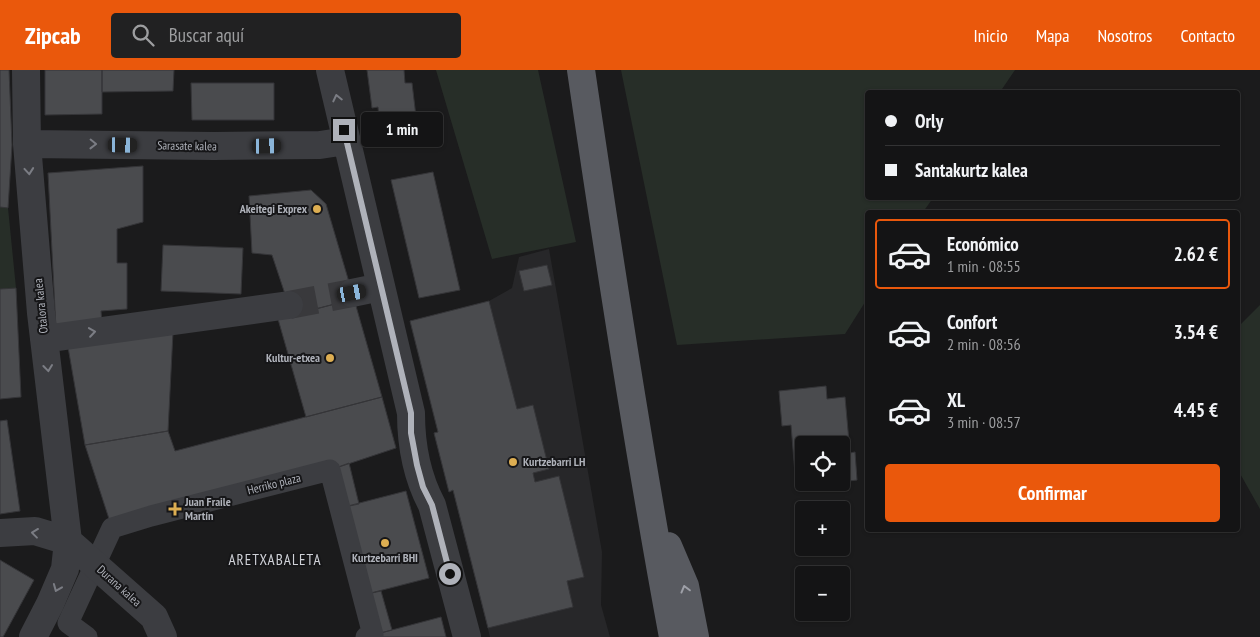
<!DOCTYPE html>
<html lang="es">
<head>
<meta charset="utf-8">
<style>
  body { margin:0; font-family:"PT Sans Narrow",sans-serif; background:#212122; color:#f1f3f6; height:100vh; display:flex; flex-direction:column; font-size:19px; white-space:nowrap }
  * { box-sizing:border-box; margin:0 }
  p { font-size:16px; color:#9d9ea0 }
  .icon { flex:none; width:28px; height:28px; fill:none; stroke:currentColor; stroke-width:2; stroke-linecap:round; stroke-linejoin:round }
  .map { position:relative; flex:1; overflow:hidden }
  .panel { position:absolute; left:865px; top:140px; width:375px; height:322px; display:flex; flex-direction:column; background:#141415; border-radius:5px; box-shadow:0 1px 4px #0004,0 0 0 1px #333334 }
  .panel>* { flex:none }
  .hud { position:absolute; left:865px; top:20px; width:375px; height:110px; border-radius:5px; box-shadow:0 1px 4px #0004,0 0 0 1px #333334; display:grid; align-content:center; height:110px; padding:0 20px; background:#141415 }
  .controls { position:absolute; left:795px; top:366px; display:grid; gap:10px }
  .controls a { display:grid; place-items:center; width:55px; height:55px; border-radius:5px; background:#141415; box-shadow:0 1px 4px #0004,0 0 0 1px #333334; font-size:25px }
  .end { position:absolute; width:22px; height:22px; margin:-11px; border:6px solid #afb2ba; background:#111; box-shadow:0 0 0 2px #111 }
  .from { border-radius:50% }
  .bubble { position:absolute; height:35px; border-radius:5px; background:#141415; box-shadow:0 1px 4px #0004,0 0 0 1px #333334; font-size:16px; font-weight:600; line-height:35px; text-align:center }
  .car { position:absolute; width:15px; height:30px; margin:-15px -8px; border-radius:6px; box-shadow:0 0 4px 1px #0007; background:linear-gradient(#222 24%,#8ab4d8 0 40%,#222 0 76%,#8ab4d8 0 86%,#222 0) }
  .hud b { display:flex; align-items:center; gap:18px; height:48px; font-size:19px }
  .hud b+b { border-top:1px solid #333334 }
  .hud i { width:12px; height:12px; background:#f1f3f6 }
  ul { padding:9px 0 0; list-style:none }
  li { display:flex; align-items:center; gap:15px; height:70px; margin:0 10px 8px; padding:0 10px; border:2px solid transparent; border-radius:5px }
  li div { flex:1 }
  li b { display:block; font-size:19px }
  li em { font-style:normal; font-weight:600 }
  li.on { border-color:#ea580c }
  li>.icon { width:45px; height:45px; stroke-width:1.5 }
  .cta { display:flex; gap:10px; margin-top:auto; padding:10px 20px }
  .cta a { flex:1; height:58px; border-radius:5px; background:#ea580c; color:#fff; font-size:20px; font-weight:600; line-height:58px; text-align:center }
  header { display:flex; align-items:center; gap:30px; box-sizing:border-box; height:70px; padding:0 25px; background:#ea580c; color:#fff }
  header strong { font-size:24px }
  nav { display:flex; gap:28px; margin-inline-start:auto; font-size:18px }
  .search { width:350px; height:45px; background:#212122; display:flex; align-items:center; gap:12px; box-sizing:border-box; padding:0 18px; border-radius:5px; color:#9d9ea0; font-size:19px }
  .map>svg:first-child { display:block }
  .built { fill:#272729 }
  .green { fill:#272e28 }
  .building { fill:#4a4b4e; stroke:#353538 }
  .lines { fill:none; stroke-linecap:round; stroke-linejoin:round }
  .minor-tunnel { stroke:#39393c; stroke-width:28; stroke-dasharray:28 14; stroke-linecap:butt }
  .pedestrian { stroke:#3c3d41; stroke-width:21 }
  .minor { stroke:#3c3d41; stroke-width:28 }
  .primary { stroke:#585a60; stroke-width:28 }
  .oneway { stroke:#7b7d84 }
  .oneway2 { stroke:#9ea0a8 }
  .route { stroke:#afb2ba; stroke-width:6 }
  .poi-dot { fill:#ddae52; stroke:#161618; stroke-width:2 }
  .labels { text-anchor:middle; stroke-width:4; stroke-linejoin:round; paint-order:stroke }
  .street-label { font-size:12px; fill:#afb2ba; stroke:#161618 }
  .poi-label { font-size:12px; font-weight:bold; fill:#afb2ba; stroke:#161618; text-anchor:end }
  .quarter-label { font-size:15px; letter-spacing:1px; fill:#cfd1d7; stroke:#161618 }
</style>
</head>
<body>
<header>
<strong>Zipcab</strong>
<div class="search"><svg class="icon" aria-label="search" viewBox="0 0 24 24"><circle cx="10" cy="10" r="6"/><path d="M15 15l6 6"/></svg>Buscar aquí</div>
<nav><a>Inicio</a><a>Mapa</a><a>Nosotros</a><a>Contacto</a></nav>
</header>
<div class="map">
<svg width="1260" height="567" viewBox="0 0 1260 567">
  <rect width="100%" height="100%" fill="#1b1b1c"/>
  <path class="built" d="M549,179l53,303 -1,53 9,32h-120l-37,-146 -4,1 -15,-59 4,-1 -28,-111 79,-20 23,-13 7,-31z"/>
  <path class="green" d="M436,0h102l38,172 -84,17z
    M621,0h394l-15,22h-132v106h65l-10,14h-55l-1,87 -22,35 -168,11z
    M0,137l8,1 8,80 -16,1z
    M1260,235v204l-22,-39v-143z"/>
  <path class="building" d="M0,0h9l3,75 -4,63 -8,-1z
    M45,0h57v44l-57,1z
    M102,0h72l-1,21 -71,1z
    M367,0h37l1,13h7l5,42 -37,5 -2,-23 -6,1z
    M191,13h83v37h-82z
    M143,96v56l-26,7v34h10v46l-26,2 1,13 -46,5 -8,-156z
    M433,102l27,118 -41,8 -28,-118z
    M311,120l15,14 28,95 -62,16 -20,-60 -20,-2 -3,-57z
    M163,175l80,3 -2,46 -80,-3z
    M547,195l5,20 -28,6 -5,-20z
    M16,218l5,109 -21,2v-110z
    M354,229l28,98 -76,20 -28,-98z
    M489,231l28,108 16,-4 16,64 -16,4 2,9 24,-6 25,101 -17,4 6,26 -85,21 -35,-138 -4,2 -15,-59 4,-1 -28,-111z
    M173,262l-5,99 -83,14 -17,-98z
    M826,316l1,13 18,-2 5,56 5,-1 2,28 -16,2v-37h-37v37h30l-38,4 -5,-61 -9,1 -3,-35z
    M382,327l14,51 -66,22 -218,58 -27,-83 83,-14 7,20z
    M7,350l13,91 -20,3v-93z
    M349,393l10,41 -19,4 -10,-38z
    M406,421l23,87 -66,17 -23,-87z
    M0,490l34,20 -31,57h-3z
    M381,521l11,39 -19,5 -10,-40z
    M441,547l5,20h-80l7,-2z"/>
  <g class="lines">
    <path class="minor-tunnel" d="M289,235l63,-12"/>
    <path class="pedestrian" d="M87,567l-19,-14 44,-95 39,-12 179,-46 43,165 -7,2"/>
    <path class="minor" d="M26,0l1,74 14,169 27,228 -3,28 -15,35 -17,33
      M330,0l81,343c0,32 6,64 21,92l35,132
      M27,74l187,2 106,-1 26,-4
      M352,223l29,-6
      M44,269l245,-34
      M0,463l35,-2 33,10 86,76 9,20"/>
    <path class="primary" d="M581,0c28,190 57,379 92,567
      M668,476l17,40 10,51"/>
  </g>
  <defs><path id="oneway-chevron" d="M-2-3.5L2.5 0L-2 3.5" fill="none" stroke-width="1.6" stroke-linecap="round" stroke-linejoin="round" transform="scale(1.25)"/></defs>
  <g class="oneway">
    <use href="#oneway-chevron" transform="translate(337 28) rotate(-103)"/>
    <use href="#oneway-chevron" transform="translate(93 74) rotate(1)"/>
    <use href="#oneway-chevron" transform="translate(29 101) rotate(85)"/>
    <use href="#oneway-chevron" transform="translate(92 262) rotate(-8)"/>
    <use href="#oneway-chevron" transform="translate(48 298) rotate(83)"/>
    <use href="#oneway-chevron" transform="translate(35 463) rotate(-173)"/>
    <use href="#oneway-chevron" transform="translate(57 518) rotate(112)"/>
  </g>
  <use class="oneway2" href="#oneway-chevron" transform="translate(685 519) rotate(-105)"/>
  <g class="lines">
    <path class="route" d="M344,60l67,283v20l6,32 6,22 9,18 18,69"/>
  </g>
  <g class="poi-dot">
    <circle cx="317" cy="139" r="5"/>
    <circle cx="330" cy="288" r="5"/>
    <circle cx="513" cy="392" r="5"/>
    <path d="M172.5 431.5h5v5h5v5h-5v5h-5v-5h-5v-5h5z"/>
    <circle cx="385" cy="473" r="5"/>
  </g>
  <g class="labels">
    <g class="street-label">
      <text transform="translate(187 76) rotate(1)" y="4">Sarasate kalea</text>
      <text transform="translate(41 236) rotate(-96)" y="4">Otalora kalea</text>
      <text transform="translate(274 414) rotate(-14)" y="4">Herriko plaza</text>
      <text transform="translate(119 516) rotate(42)" y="4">Durana kalea</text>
    </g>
    <g class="poi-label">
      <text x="307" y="143">Akeitegi Exprex</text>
      <text x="320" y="292">Kultur-etxea</text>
      <text x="523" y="396" text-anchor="start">Kurtzebarri LH</text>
      <text x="185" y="436" text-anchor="start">Juan Fraile<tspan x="185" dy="14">Martín</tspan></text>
      <text x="385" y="492" text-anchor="middle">Kurtzebarri BHI</text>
    </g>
    <g class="quarter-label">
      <text x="275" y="495">ARETXABALETA</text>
    </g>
  </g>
</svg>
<div class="controls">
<a><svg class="icon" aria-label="locate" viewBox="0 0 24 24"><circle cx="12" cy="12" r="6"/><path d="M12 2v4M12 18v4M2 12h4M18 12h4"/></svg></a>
<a>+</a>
<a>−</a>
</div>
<i class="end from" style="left:450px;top:504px"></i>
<i class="end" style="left:344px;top:60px"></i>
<div class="bubble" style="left:361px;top:42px;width:82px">1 min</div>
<i class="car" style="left:123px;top:75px;rotate:91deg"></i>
<i class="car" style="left:267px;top:76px;rotate:89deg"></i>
<i class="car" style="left:352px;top:223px;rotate:80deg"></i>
<div class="hud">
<b><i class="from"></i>Orly</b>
<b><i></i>Santakurtz kalea</b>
</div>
<section class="panel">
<ul>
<li class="on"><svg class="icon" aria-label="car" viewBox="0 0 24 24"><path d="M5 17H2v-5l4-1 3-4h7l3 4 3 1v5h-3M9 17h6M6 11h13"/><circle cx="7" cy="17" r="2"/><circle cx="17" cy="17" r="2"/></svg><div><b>Económico</b><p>1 min · 08:55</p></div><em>2.62 €</em></li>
<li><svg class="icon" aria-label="car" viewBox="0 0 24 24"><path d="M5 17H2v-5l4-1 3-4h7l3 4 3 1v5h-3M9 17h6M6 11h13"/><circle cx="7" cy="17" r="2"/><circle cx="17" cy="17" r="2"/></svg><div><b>Confort</b><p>2 min · 08:56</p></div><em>3.54 €</em></li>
<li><svg class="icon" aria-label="car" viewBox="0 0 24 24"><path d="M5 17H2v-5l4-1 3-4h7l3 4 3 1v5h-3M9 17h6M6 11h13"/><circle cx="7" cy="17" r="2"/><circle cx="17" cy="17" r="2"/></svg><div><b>XL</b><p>3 min · 08:57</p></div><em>4.45 €</em></li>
</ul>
<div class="cta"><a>Confirmar</a></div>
</section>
</div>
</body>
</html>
